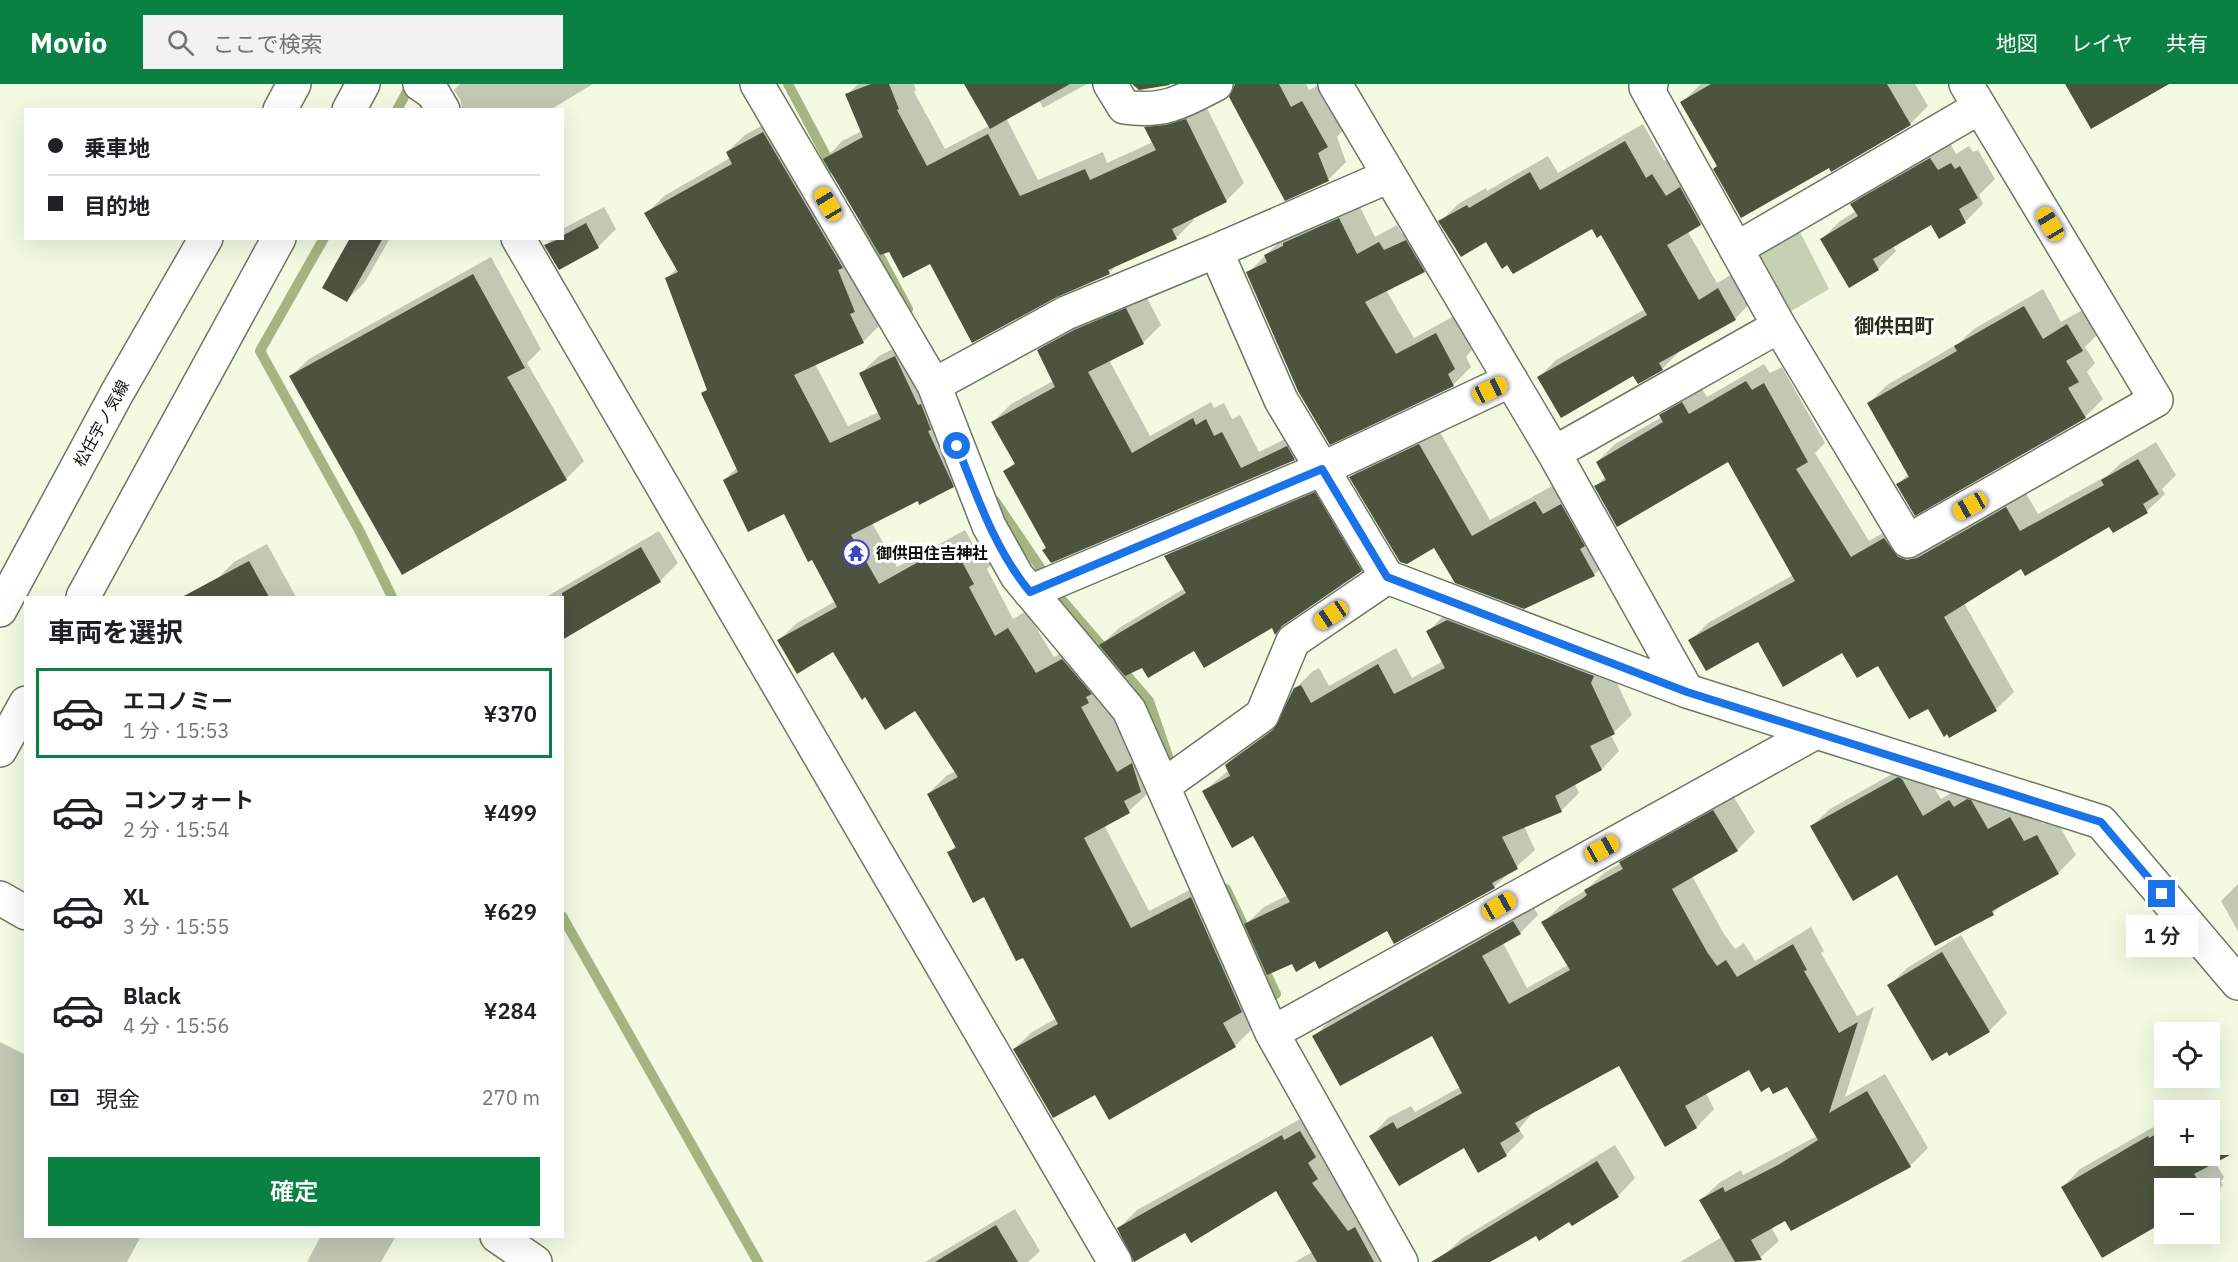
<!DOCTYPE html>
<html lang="ja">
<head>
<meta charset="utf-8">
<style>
  body { margin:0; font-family:"IBM Plex Sans","Noto Sans JP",sans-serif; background:#f2f2f2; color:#202124; height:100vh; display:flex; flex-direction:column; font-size:22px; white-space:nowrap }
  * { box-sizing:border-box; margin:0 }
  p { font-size:20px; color:#757577 }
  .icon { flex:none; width:33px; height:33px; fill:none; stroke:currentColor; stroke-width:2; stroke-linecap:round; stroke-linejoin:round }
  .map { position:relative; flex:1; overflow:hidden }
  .panel { position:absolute; left:24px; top:512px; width:540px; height:642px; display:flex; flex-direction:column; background:#fff; border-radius:0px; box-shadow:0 6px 24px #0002 }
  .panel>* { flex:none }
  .banner { position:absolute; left:24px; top:24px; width:540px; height:132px; border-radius:0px; box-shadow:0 6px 24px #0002; display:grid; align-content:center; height:132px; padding:0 24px; background:#fff }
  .fabs { position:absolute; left:2154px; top:938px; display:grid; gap:12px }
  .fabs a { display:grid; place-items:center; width:66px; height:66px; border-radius:0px; background:#fff; box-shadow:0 6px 24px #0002; font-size:30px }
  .end { position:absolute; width:27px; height:27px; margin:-14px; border:8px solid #1a73e8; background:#fff; box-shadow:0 0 0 3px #fff }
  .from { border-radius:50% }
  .bubble { position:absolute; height:42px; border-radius:0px; background:#fff; box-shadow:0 6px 24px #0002; font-size:20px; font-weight:600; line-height:42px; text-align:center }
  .car { position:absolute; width:18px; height:36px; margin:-18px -9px; border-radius:8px; box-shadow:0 0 4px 2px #0007; background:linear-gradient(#f5c518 24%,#345 0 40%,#f5c518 0 76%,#345 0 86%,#f5c518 0) }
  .banner b { display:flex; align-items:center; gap:21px; height:57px; font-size:22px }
  .banner b+b { border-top:2px solid #e0e0e0 }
  .banner i { width:15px; height:15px; background:#202124 }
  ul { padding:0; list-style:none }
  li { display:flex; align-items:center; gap:18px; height:90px; margin:0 12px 9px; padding:0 12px; border:3px solid transparent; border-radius:0px }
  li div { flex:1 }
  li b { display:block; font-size:22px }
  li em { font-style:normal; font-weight:600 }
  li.on { border-color:#0b8043 }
  li>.icon { width:54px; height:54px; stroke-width:1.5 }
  h2 { padding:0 24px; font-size:27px; line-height:72px }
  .pay { display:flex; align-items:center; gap:15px; height:66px; padding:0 24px; font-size:22px }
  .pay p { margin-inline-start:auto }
  .cta { display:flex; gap:12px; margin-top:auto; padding:12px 24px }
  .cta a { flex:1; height:69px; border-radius:0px; background:#0b8043; color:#fff; font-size:24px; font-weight:600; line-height:69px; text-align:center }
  header { display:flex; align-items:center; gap:36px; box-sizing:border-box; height:84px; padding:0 30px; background:#0b8043; color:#fff }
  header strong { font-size:28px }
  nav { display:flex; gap:33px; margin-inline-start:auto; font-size:21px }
  .search { width:420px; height:54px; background:#f2f2f2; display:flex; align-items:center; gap:15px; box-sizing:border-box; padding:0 21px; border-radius:0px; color:#757577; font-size:22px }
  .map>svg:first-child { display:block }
  .green { fill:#c6d1b2 }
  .shadow { fill:#0003 }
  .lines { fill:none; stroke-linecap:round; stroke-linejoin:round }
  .stream { stroke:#a4b583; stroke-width:10 }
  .building { fill:#4c533f }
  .street-casing { stroke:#6f7661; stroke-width:36 }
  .secondary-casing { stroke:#6f7661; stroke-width:36 }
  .primary-casing { stroke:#6f7661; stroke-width:36 }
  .street { stroke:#fff; stroke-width:33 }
  .secondary { stroke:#fff; stroke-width:33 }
  .primary { stroke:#fff; stroke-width:33 }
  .route { stroke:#1a73e8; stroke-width:8 }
  .labels { text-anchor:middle; stroke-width:6; stroke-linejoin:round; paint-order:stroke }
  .street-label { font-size:16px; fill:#0b0e06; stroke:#fff }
  .poi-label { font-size:16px; font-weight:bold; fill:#0b0e06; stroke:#fff; text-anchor:start }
  .quarter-label { font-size:20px; font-weight:bold; fill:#29301d; stroke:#fff }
</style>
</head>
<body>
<header>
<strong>Movio</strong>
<div class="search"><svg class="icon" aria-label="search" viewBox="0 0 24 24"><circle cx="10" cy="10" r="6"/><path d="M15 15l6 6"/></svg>ここで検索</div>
<nav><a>地図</a><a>レイヤ</a><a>共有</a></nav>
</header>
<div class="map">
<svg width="2238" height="1178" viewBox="0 0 2238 1178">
  <rect width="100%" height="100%" fill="#f2fbe2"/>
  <path class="green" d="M1800,148l29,57 -48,28 -33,-56z"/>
  <path class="shadow" d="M460,0h133l-43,26h-88l-1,-9 -7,-11z
    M858,0h56l2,6 -2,2 31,57 44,-23 -23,-42h121l-44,24 -4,-8 -33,18 32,62 65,-28 4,11 46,-21 -7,-15 17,-17 41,-8 40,81 -18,18 -34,16 2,3 -18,18 -58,26 -9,9 -178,-11 -41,-12 -65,-91 17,-18 20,-10 -15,-36z
    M1236,0h70l3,6 12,-6 24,44 -8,9 9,25 -18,18z
    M1701,0h214l13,22 -18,18 -80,42h-112l-36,-64z
    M781,31l100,209 -18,18 -48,22 33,62 31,-14 -18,-39 18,-17 34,-17 58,129 -18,18 -35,13 -46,24 25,44 68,-37 9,16 5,-3 12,22 -4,4 26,50 13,-8 28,46 26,-15 19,48 36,65 23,18 -14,14 3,7 -18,17 -25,14 45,86 60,-31 50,113 -16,17 10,18 -18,18 -126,71 -14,-24 -81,-44 18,-17 25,-14 -33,-62 -39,-61 -36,-42 7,-8 -28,-51 18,-18 10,-5 -40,-62 -50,-14 -32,-45 -55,-10 18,-17 39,-22 -51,-89 -61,-32 14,-13 -35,-74 5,-4 -41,-111 10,-10 -31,-54 18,-18 66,-38 -3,-6 18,-17z
    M1643,40l21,37 7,-4 47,49 -17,18 -13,8 29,51 19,-11 16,29 -17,18 -55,32 -18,18 -28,5 -96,4 18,-18 89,-51 -43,-76 -10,-6 -105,13 -47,-18 18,-18 28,-16 1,3 61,-35 10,17z
    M1949,57l7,13 13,-8 4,6 5,-2 17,29 -16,16 4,9 -18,18 -33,1 -39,23 3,5 -18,18 -56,-30 18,-18 16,-10 -4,-7 18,-17z
    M1357,117l18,36 22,-12 5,9 22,-11 17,30 -17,17 -38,20 28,48 40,-22 18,34 -6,7 5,10 -18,18 -123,58 -82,-170 35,-35z
    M604,123l12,22 -18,18 -52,-1 7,-8h9l2,-10z
    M352,154h38l-25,44 -18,18z
    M491,173l50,92 -14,14 57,98 -18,18 -275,-103 18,-17z
    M2043,205l18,33 25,-14 14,24 -15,15 10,16 -8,9 16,27 -18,18 -187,68 11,-12 -40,-70 18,-18 72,-42 15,-14z
    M1144,208l17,33 -18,18 -34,17 41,76 61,-34 3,6 10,-5 8,16 8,-4 19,37 46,-23 7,12 -18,18 -247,88 -42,-75 10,-10 -22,-40 18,-18 42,-23 -15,-30 18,-18z
    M1764,280l6,9 12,-6 43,76 -10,10 54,88 34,-20 13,19 108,-50 14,24 70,-39 13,-12 35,-21 20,33 -14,14 3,5 -18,17 -33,20 -4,-6 -89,42 -57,36 50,89 -18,17 -46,27 -21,-29 -51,-43 -35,-13 -84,-11 -69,1 18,-18 85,-48 -65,-115 -132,26 10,-10 -9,-14 18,-18 47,-27 16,-19 22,-12 7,11z
    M1437,343l53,93 64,-35 57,72 -17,18 -159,-29 -84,-69 18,-17z
    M1333,392l46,76 -18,18 -88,56 -130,40 -42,-21 18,-17 66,-40 -19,-32 17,-17z
    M659,447l19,32 -18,18 -98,57v-41h-16z
    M267,460l29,53h-71l-9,-17 18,-18z
    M1445,530l163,50 24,51 -21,20 8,16 -17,18 -27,15 4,9 -18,18 -37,15 11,24 -41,37 -178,72 -24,3 -46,-38 18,-17 24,-12 -34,-61 -50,-43 25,-21 -3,-5 18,-18 34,-24 17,-34 18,-18 6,-3 10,18 67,-38 16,30 31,-17 -15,-29z
    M1917,676l24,39 26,-16h21l18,29 22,-12 15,24 12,-6 21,37 -18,18 -55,30 -10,10 -96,-40 -85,-47 18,-17z
    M1732,710l23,38 -18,18 -45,26 32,58 11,15 9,-6 11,18 56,-34 13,24 -3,2 36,63 17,-9 -29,90 40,-23 43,74 -18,18 -118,63 -6,-10 -15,8 8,14 -24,21h-75l42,-25 -21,-37 18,-17 22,-13 2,5 74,-39 -30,-51h-18l-20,-18 -43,26 8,16 -17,18 -31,18 -46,-81 -85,46 -16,19 5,8 -18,18 -42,-9 -93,-10 17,-18 23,-12 4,6 45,-25 -28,-53 -118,3 17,-18 201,-115 6,11 -18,18 -17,10 24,45 41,-23 -25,-42 18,-18 25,-15 18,-17 17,-10 18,-18z
    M2238,800v47l-17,-30z
    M1961,851l46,78 -18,18 -100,-45 18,-18z
    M0,958l26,13v181h115l-14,26h-127z
    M1319,1030l72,148h-96l17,-10 -35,-63 -91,42 -67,-3 18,-18 163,-91 2,4z
    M2164,1037v34h46v-17l7,14 -5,5 12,20 -3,4 2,4 -13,14v-11h-46v32l-61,36 -40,-69 17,-18z
    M1615,1061l20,33 -17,18 -82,38 -47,28h-43l-3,-6 18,-17z
    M1015,1125l25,42 -12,11h-103z
    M321,1152h75l-15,26h-74z"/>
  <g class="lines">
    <path class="stream" d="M788,0l45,85
      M397,26l14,-26
      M864,143l44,82
      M324,154l-64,113 99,179 33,67
      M995,417l67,99 87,101 23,67
      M1226,805l50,105
      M562,832l196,346"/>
  </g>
  <path class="building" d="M871,0h18l10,25 -2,1 30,56 61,-32 32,62 65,-27 5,11 66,-30 -12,-23 22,-2 20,-6 41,83 -55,27 5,10 -69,31 2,4 -53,23 -85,46 -42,-79 -27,14 -14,-26 -9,3 -57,-96 40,-22 -18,-43z
    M964,0h106l-80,45z
    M1132,0h37l1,1 -31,5z
    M1235,0h44l12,23 11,-6 26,46 -10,6 11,28 -44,20 -56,-104z
    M1711,0h176l24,41 -80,47 -2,-4 -88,50 -28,-49 4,-3 -37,-64z
    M2065,0h104l-78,45z
    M763,48l80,136 -5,2 17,42 -5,2 14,29 -70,32 36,68 51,-24 -22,-46 36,-17 23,49 3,-1 10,26 -3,1 26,56 -35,18 -1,-4 -67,34 28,49 68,-38 9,17 5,-3 13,24 -5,3 26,49 13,-8 28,45 26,-14 30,35 -6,3 3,6 -8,4 36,65 15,-9 9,29 -17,9 6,12 -46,25 47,90 60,-31 51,115 -19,11 13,24 -127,73 -14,-25 -42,23 -40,-69 45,-25 -35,-66 -7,3 -32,-64 -11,6 -26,-51 9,-4 -29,-54 31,-17 -43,-66 -30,19 -20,-33 -3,3 -29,-48 -36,22 -20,-34 60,-33 -25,-47 -4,2 -24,-48 -36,18 -25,-52 15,-8 -37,-79 6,-3 -42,-112 13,-6 -34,-59 88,-49 -6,-12z
    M1625,57l21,37 6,-4 14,22 14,-9 21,38 -34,20 32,55 19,-12 18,32 -77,43 4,7 -25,14 -5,-8 -72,42 -24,-41 110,-62 -46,-80 -4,3 -5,-9 -79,45 -6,-9 -5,4 -16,-27 -25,15 -23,-36 29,-16 2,3 61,-36 10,18z
    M1930,74l8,12 13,-7 4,6 5,-3 18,32 -19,11 7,14 -27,16 -8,-14 -58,34 6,11 -30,18 -29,-49 38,-23 -8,-12z
    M1339,134l18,36 22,-12 5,8 22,-10 19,32 -60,30 31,52 40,-21 19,36 -7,5 6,12 -124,59 -32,-54 -52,-119 21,-10 -3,-7 19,-9v-3z
    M586,139l13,25 -40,22 -15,-25 18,-7v-2z
    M350,154h33l-36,64 -25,-14z
    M473,190l52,94 -18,9 60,103 -165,95 -113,-199z
    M2024,222l19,33 24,-15 16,27 -17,10 13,21 -11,6 18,30 -171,98 -19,-32 13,-7 -42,-74 90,-52 -3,-5z
    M1126,224l18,36 -56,28 44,81 61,-35 3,7 10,-6 8,17 8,-4 19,36 46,-22 8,14 -244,103 -9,-13 4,-2 -43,-77 12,-7 -24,-42 64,-35 -18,-37 37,-20z
    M1746,297l6,9 12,-7 44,79 -12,7 55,88 33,-19 14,19 9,3 10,-2 89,-51 14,24 84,-46 -3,-5 37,-21 21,35 -16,10 5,9 -35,20 -4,-6 -84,49 -4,-7 -77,48 53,94 -48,27 -2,-4 -3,3 -16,-28 -19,10 -31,-53 -21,12 -15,-25 -59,34 -25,-45 -52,29 -18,-31 107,-59 -67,-119 -111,65 -23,-41 12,-6 -10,-18 67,-40 -4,-7 23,-13 7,12z
    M1419,360l53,92 63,-35 8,13 18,-10 24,42 -5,3 15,27 -71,33 -69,-26 -21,-35 -27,16 -7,-2 -51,-85z
    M1315,408l47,79 -80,55 -7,9 -3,-7 -68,40 -10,-17 -46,27 -6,-10 -17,8 -26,-31 87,-52 -22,-37z
    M641,463l20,35 -99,58v-47z
    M249,477l20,36h-87z
    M1447,536l147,56 -3,7 24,51 -25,12 12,24 -47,26 7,16 -60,25 16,32 -26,14 3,5 -101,56 -7,-13 -68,38 -4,-8 -19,11 -4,-8 -25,11 -23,-51 46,-22 -37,-66 -21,12 -30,-57 28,-15 -5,-11 48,-35 21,-42 7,-3 10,18 67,-39 16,30 51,-26 -19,-37z
    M1898,693l4,2 21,37 26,-16 5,7 13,-8 4,1 17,29 22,-12 14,24 13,-6 22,39 -67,37 2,4 -59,31 -38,-71 -44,26 -43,-75z
    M1713,726l25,41 -66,38 35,63 10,14 9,-6 11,17 56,-33 14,26 -3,1 35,62 19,-11 -29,91 38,-22 44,76 -120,64 -6,-10 -34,19 11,20 -27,2 -36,-62 24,-13 2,5 53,-27 40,-25 -31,-53 -14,7 -4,-7 -8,5 -12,-22 -64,36 12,22 -32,19 -46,-81 -104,57 5,8 -20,12 7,13 -29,17 -14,-25 -65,38 -30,-50 24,-14 4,7 65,-36 -30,-57 -92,50 -28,-50 201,-115 8,13 -39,22 27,48 61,-34 -29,-48 41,-23 5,-4 -3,-5 39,-21 -4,-7z
    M1942,868l48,80 -41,24 -2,-4 -15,9 -45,-76z
    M2164,1046v25h66l-36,19 9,14h-39v34l-62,36 -41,-71 87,-51 1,2z
    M1300,1047l16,26 -8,6 10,16 -6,4 36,48 7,-4 19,35h-57l-41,-71 -85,52 -6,-10 -51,29 -17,-34 165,-93 2,5z
    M1597,1077l22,36 -47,29 -3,-4 -30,19 -3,-5 -46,26h-59z
    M996,1141l22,37h-83z"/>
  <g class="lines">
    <g class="street-casing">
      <path id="street" d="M420,0l13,9 10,17
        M757,0l177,301 55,141 28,50 112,134 143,323 129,229
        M1110,0l14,23c39,6 58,-5 92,-23
        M1335,0l219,369 133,238
        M1651,0l-5,3 133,239
        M518,154l597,1024
        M1736,165l244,-142
        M1216,167l173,-75
        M934,301l132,-72 150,-62 65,149 106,177 300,114 414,131 137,161
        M1554,369l225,-127 129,215 248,-141 -190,-316
        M1030,508l292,-123 189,-89
        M1163,702l99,-71 31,-74 94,-64
        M1272,949l544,-301"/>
    </g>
    <g class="secondary-casing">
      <path id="secondary" d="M0,814l26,15
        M497,1152l38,26"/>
    </g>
    <g class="primary-casing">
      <path id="primary" d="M280,26l14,-26
        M349,26l14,-26
        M83,513l196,-359
        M0,526l117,-217 89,-155
        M0,666l26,-47"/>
    </g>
    <use href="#street" class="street"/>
    <use href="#secondary" class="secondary"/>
    <use href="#primary" class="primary"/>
  </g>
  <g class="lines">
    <path class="route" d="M957,362c20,50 38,104 73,146l292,-123 65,108 300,115 414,130 61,72"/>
  </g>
  <defs>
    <g id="temple-ring" transform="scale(1.35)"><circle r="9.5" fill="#fff" stroke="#3e48bc" stroke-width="1.5"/><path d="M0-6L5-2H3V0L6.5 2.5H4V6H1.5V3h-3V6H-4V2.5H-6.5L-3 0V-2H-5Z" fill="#3e48bc"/></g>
  </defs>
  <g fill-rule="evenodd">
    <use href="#temple-ring" x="856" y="469"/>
  </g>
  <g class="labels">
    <g class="street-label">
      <text transform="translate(101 339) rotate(-61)" y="6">松任宇ノ気線</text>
    </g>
    <g class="poi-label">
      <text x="876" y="475">御供田住吉神社</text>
    </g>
    <g class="quarter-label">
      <text x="1894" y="249">御供田町</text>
    </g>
  </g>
</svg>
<div class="fabs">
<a><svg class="icon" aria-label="locate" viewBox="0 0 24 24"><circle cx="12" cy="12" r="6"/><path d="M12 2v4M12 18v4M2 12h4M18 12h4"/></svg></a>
<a>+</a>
<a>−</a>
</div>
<i class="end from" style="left:957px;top:362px"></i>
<i class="end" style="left:2162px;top:810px"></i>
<div class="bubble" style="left:2126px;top:831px;width:72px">1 分</div>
<i class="car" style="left:828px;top:120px;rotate:329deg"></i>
<i class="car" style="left:2050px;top:140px;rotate:329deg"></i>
<i class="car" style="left:1490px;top:306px;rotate:65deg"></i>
<i class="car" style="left:1970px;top:422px;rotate:241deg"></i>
<i class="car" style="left:1331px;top:531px;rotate:236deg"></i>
<i class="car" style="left:1602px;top:765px;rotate:61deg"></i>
<i class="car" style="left:1499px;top:822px;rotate:61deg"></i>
<div class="banner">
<b><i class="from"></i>乗車地</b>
<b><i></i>目的地</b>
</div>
<section class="panel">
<h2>車両を選択</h2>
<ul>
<li class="on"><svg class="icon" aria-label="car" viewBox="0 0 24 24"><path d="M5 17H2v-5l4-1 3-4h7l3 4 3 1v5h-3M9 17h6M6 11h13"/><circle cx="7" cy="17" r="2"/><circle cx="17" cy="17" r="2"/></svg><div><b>エコノミー</b><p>1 分 · 15:53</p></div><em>¥370</em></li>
<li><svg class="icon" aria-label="car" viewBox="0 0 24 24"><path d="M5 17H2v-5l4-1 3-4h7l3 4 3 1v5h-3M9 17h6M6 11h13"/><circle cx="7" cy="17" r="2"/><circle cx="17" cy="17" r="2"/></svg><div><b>コンフォート</b><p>2 分 · 15:54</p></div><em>¥499</em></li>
<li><svg class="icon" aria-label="car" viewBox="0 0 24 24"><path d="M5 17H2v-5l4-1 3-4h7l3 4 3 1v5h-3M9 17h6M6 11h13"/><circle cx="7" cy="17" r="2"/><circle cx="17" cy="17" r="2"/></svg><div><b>XL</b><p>3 分 · 15:55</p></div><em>¥629</em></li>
<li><svg class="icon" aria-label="car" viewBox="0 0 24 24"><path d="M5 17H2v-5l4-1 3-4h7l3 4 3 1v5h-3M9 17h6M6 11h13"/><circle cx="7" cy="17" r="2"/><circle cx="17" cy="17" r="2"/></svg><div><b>Black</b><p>4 分 · 15:56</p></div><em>¥284</em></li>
</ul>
<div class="pay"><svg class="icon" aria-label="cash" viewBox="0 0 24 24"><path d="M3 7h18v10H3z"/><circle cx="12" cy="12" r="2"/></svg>現金<p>270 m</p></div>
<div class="cta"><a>確定</a></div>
</section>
</div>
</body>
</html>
